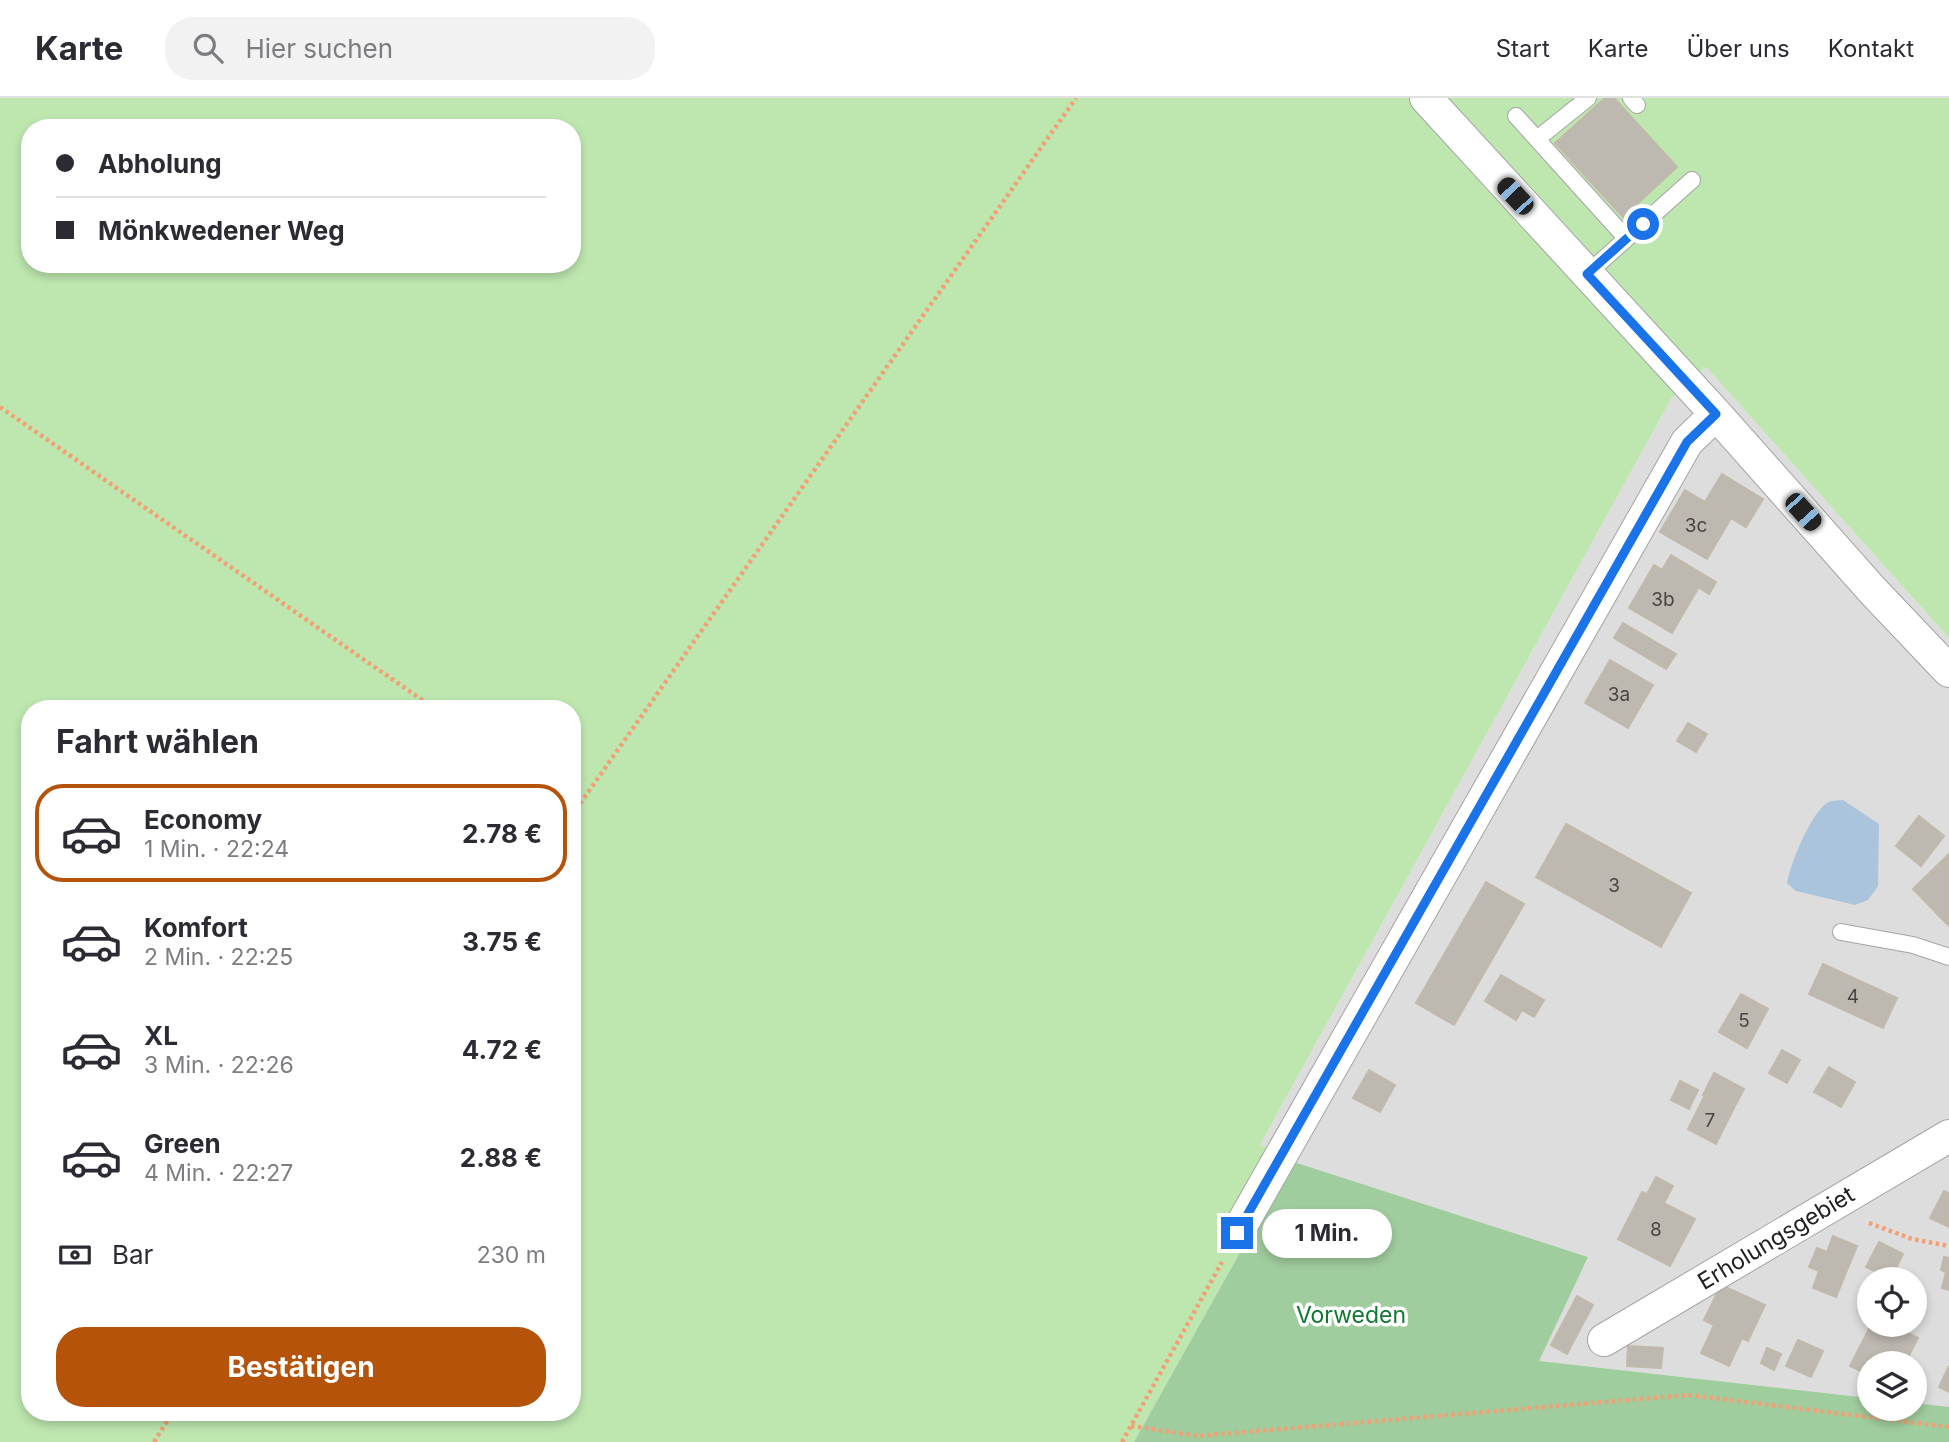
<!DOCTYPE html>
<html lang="de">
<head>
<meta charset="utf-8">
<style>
  body { margin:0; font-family:Inter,sans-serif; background:#f2f2f3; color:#2b2b33; height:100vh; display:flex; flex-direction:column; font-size:26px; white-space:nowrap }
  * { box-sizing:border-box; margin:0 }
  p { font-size:23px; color:#7c7c81 }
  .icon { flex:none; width:38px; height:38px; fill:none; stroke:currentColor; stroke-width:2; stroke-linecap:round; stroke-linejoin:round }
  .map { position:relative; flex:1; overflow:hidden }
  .details { position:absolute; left:21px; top:602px; width:560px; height:721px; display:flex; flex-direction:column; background:#fff; border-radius:28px; box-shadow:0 4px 10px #0003 }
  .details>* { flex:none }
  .top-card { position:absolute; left:21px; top:21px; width:560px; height:154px; border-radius:28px; box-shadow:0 4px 10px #0003; display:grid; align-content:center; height:154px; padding:0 35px; background:#fff }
  .tools { position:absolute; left:1857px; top:1169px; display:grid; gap:14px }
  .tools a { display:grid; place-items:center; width:70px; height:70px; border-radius:50%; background:#fff; box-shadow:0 4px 10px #0003; font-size:35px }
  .end { position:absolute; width:32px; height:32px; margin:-16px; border:9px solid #1a73e8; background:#fff; box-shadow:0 0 0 4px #fff }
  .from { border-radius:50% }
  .bubble { position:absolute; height:49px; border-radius:24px; background:#fff; box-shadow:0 4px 10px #0003; font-size:23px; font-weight:700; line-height:49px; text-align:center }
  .car { position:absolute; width:21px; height:42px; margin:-21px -10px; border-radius:9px; box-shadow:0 0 5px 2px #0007; background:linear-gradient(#222 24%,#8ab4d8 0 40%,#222 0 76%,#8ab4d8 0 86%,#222 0) }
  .top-card b { display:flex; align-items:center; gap:24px; height:66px; font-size:26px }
  .top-card b+b { border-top:2px solid #e1e1e2 }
  .top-card i { width:18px; height:18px; background:#2b2b33 }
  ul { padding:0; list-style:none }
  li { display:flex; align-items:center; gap:21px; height:98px; margin:0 14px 10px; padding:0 21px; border:4px solid transparent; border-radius:28px }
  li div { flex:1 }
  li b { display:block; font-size:26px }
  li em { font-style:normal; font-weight:700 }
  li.active { border-color:#b45309 }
  li>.icon { width:63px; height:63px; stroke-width:1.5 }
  h2 { padding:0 35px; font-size:32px; line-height:84px }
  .pay { display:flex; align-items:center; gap:18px; height:77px; padding:0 35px; font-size:26px }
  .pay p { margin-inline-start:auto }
  .button { display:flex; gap:14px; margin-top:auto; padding:14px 35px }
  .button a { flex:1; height:80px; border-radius:28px; background:#b45309; color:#fff; font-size:28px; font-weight:700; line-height:80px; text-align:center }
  header { display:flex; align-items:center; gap:42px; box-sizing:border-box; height:98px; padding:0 35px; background:#fff; border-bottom:2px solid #e1e1e2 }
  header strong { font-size:33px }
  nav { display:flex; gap:38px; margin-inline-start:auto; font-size:24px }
  .search { width:490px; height:63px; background:#f2f2f3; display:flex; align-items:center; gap:18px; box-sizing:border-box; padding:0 24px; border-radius:28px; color:#7c7c81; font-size:26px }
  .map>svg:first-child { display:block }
  .residential { fill:#dedddd; fill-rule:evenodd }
  .grass { fill:#bee7b0; fill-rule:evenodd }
  .forest { fill:#a0cd9e }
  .water { fill:#aac4db }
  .building { fill:#bdb8b0; stroke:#c1b9aa; stroke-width:2 }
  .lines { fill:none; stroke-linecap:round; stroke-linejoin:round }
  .lane-casing { stroke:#a4a4a4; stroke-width:18 }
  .street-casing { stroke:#a4a4a4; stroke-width:34 }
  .path { stroke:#f2a075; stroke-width:4.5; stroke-dasharray:3.5 3.5; stroke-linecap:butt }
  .lane { stroke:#fff; stroke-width:16 }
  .street { stroke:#fff; stroke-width:32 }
  .route { stroke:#1a73e8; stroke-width:9 }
  .labels { text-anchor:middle; stroke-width:7; stroke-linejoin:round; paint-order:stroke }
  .number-label { font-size:19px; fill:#474644 }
  .street-label { font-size:23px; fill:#202020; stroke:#fff }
  .park-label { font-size:23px; fill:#127933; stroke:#fff }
</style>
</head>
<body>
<header>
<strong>Karte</strong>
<div class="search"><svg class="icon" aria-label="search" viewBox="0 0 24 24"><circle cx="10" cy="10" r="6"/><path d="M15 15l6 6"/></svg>Hier suchen</div>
<nav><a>Start</a><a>Karte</a><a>Über uns</a><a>Kontakt</a></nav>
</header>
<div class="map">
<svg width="1949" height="1344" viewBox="0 0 1949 1344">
  <rect width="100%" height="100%" fill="#f0efe7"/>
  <path class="residential" d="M1706,269l243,271v769l-34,-4 -1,-40h-45v35l-331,-37 50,-104 -297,-96 -31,-16 411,-746zM1869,1181h45v46h-45z"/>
  <path class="grass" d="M0,0h1949v540l-243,-271 -35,32 -411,746 31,16 -157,281h-1134zM30,30h542v136h-542zM30,611h542v703h-542z"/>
  <path class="forest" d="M1291,1063l297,96 -49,104 330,37v11h45l1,-6 34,4v35h-815z"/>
  <path class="water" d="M1843,702l36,24 -1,62 -10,14 -13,5 -59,-14 -9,-8c3,-19 24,-70 40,-80 4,-3 10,-2 16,-3z"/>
  <path class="building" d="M1605,0h9l63,69 -54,50 -68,-74z
    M1722,376l41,25 -17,28 -41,-25z
    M1685,392l46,28 -24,41 -47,-27z
    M1671,457l45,27 -7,12 -11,-7 -1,3 -35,-20z
    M1654,467l43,25 -25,43 -43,-25z
    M1623,525l53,31 -10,15 -52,-31z
    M1610,562l43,25 -25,43 -43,-25z
    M1688,625l19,11 -11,18 -19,-11z
    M1919,718l25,20 -23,30 -25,-20z
    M1566,726l125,69 -30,54 -125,-70z
    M1949,756v72l-36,-37z
    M1486,784l38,22 -70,121 -38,-22z
    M1823,866l74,34 -14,30 -74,-34z
    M1501,877l43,25 -10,17 -12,-7 -6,10 -31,-19z
    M1741,896l27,15 -21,39 -28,-16z
    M1782,952l18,10 -13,23 -18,-10z
    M1829,969l26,15 -14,25 -27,-15z
    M1369,972l26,15 -15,27 -27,-14z
    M1714,975l30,16 -11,21 -30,-15z
    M1680,983l18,9 -9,19 -18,-9z
    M1705,997l28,15 -17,34 -28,-15z
    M1656,1079l17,9 -9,17 -17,-9z
    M1944,1093l5,2v34l-19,-9z
    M1642,1094l53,27 -25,47 -52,-27z
    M1833,1138l24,10 -21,51 -23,-9 6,-17 -10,-4 8,-19 10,4z
    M1879,1144l24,12 -12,25 -25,-12z
    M1944,1159l5,1v32l-7,-2 4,-16 -5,-2z
    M1721,1187l44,20 -17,36 -6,-3 -13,28 -28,-13 13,-28 -10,-5z
    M1577,1198l16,9 -26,49 -16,-9z
    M1871,1227h21l26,13 -13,25h-36v12l-19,-9z
    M1798,1242l25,11 -12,26 -25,-11z
    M1628,1248l35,2 -2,20 -34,-2z
    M1767,1250l14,6 -7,16 -13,-7z
    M1949,1268v26l-10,-5z"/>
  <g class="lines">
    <g class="lane-casing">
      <path id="lane" d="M1631,0l6,7
        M1516,18l110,122
        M1537,41l51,-41
        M1587,176l105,-94
        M1841,834l72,13 36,12"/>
    </g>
    <g class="street-casing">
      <path id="street" d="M1426,0l290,316 157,177 76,80
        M1237,1135l450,-791 29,-28
        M1604,1242l345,-204"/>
    </g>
    <path class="path" d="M0,309l435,302
      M572,717l504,-717
      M1869,1125l43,16 37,7
      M1131,1328l67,10 490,-41 261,32
      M154,1344l19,-30
      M1122,1344l100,-180"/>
    <use href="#lane" class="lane"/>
    <use href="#street" class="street"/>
  </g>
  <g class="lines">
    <path class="route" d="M1237,1135l450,-791 29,-28 -129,-140 56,-50"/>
  </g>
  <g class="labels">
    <g class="number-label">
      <text x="1696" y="434">3c</text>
      <text x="1663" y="508">3b</text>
      <text x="1619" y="603">3a</text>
      <text x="1614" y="794">3</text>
      <text x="1853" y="905">4</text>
      <text x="1744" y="929">5</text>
      <text x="1710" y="1029">7</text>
      <text x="1656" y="1138">8</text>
    </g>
    <g class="street-label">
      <text transform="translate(1776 1140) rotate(-31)" y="8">Erholungsgebiet</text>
    </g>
    <g class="park-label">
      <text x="1351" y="1225">Vorweden</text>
    </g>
  </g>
</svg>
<div class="tools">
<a><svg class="icon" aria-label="locate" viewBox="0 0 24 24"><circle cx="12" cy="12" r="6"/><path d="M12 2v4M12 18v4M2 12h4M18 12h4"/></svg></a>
<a><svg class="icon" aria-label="layers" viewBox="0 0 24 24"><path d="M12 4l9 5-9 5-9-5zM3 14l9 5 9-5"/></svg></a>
</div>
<i class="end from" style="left:1643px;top:126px"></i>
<i class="end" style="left:1237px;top:1135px"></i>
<div class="bubble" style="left:1262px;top:1111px;width:130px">1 Min.</div>
<i class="car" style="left:1515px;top:98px;rotate:317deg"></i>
<i class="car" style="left:1803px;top:414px;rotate:138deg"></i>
<div class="top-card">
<b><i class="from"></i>Abholung</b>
<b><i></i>Mönkwedener Weg</b>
</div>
<section class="details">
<h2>Fahrt wählen</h2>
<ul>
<li class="active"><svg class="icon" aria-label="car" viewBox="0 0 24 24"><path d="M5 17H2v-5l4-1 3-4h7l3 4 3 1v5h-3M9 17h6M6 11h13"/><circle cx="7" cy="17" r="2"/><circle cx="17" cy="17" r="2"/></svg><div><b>Economy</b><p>1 Min. · 22:24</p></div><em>2.78 €</em></li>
<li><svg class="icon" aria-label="car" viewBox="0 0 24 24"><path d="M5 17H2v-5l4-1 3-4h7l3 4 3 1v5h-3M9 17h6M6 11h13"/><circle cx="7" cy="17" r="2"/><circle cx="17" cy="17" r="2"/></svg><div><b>Komfort</b><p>2 Min. · 22:25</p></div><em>3.75 €</em></li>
<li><svg class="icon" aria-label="car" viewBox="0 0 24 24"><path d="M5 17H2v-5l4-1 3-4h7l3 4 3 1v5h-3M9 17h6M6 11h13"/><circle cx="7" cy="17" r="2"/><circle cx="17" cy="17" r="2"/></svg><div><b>XL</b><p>3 Min. · 22:26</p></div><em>4.72 €</em></li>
<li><svg class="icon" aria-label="car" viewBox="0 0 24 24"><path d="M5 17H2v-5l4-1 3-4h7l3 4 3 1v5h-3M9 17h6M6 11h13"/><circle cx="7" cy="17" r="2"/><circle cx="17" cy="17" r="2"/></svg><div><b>Green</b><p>4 Min. · 22:27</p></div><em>2.88 €</em></li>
</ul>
<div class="pay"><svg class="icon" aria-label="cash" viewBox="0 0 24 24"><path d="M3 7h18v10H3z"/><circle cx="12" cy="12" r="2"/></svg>Bar<p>230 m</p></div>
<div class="button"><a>Bestätigen</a></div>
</section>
</div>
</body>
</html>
